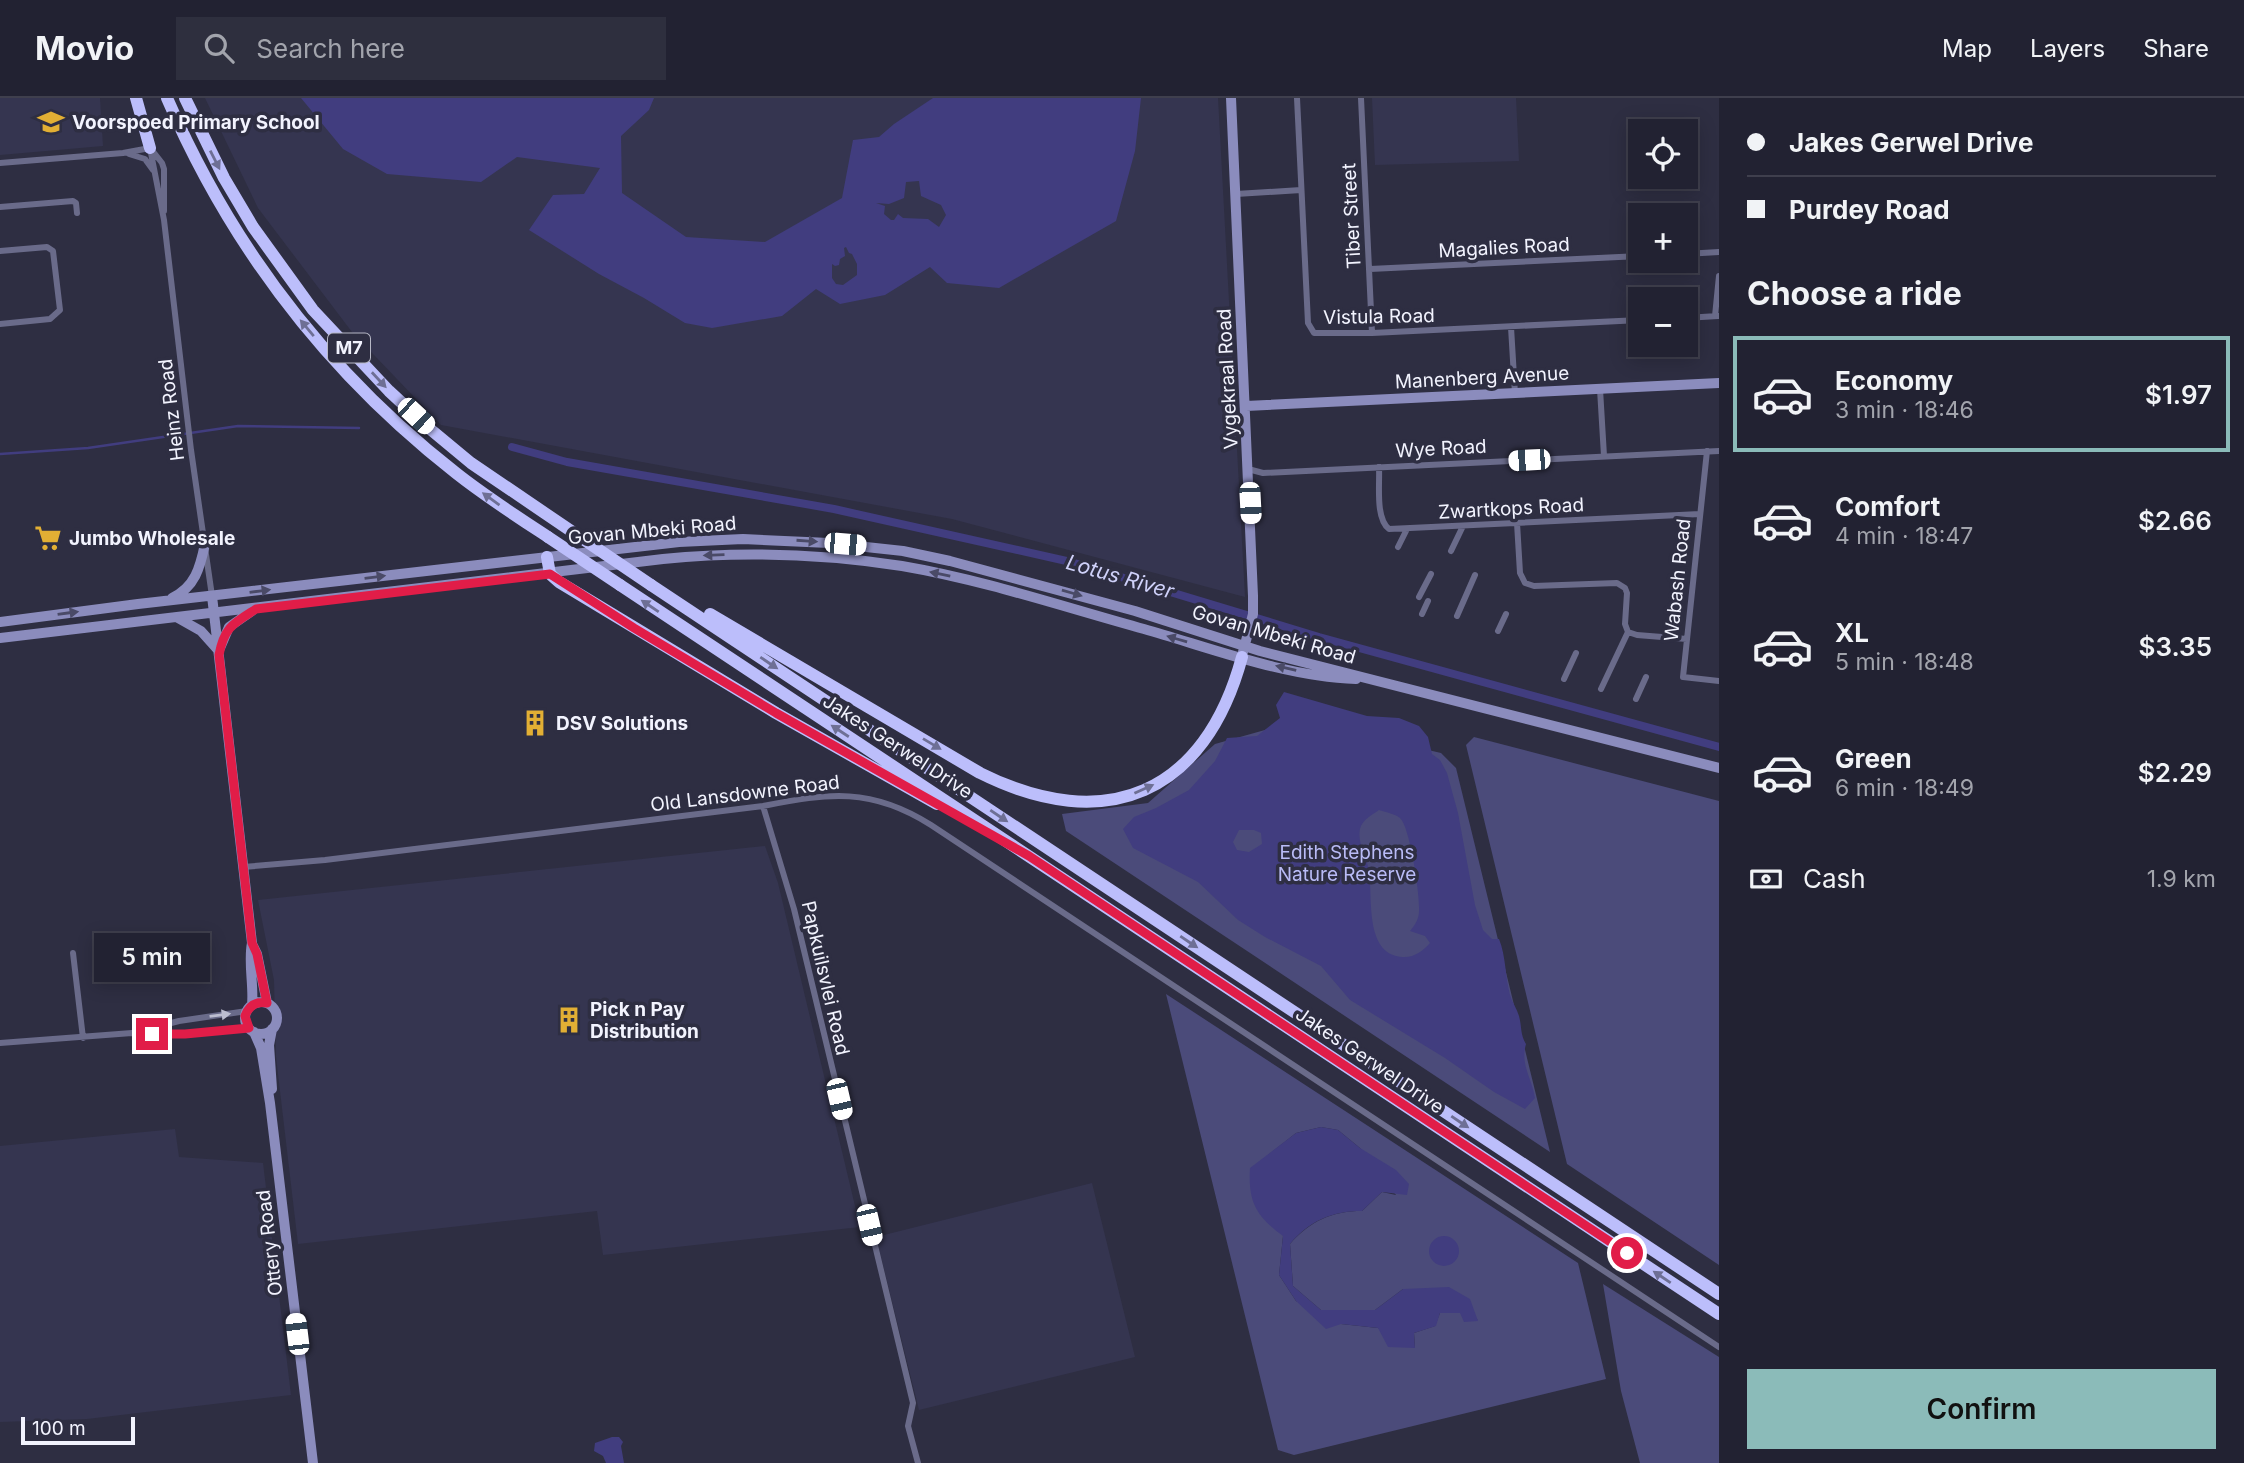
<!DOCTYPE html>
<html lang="en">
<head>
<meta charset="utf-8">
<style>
  body { margin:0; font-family:Inter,sans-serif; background:#2e2f3e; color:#f1f3f6; height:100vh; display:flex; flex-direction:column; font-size:26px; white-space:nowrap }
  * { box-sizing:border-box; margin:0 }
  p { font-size:23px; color:#a2a4ac }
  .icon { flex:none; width:38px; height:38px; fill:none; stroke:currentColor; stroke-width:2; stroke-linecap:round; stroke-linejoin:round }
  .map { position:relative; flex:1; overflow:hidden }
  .panel { display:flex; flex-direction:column; background:#222232; width:525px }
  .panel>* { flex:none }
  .top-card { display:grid; align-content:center; height:154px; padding:0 28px; background:#222232 }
  .tools { position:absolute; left:1628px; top:21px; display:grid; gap:14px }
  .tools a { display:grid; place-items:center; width:70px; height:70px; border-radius:0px; background:#222232; box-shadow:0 4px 18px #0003,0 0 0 2px #3f3f4d; font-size:35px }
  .scale { position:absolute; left:21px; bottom:18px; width:114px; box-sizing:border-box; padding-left:7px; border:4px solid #f2f3fe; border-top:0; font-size:19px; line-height:24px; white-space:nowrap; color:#f2f3fe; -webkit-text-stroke:5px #2e2e42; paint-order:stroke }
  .end { position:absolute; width:32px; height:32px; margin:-16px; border:9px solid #e11d48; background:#fff; box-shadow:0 0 0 4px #fff }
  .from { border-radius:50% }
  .bubble { position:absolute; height:49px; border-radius:0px; background:#222232; box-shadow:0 4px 18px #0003,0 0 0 2px #3f3f4d; font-size:23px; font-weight:600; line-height:49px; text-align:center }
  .car { position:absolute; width:21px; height:42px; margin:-21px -10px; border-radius:9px; box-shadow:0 0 5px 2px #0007; background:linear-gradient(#fff 24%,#345 0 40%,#fff 0 76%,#345 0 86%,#fff 0) }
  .top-card b { display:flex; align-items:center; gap:24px; height:66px; font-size:26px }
  .top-card b+b { border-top:2px solid #3f3f4d }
  .top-card i { width:18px; height:18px; background:#f1f3f6 }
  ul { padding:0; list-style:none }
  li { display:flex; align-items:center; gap:21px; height:116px; margin:0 14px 10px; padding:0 14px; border:4px solid transparent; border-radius:0px }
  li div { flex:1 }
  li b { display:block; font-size:26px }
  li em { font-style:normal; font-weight:600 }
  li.current { border-color:#8bbbb9 }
  li>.icon { width:63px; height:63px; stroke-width:1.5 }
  h2 { padding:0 28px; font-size:32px; line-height:84px }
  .pay { display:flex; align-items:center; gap:18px; height:77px; padding:0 28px; font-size:26px }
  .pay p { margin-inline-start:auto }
  .action { display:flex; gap:14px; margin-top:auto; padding:14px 28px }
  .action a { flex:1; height:80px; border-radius:0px; background:#8bbbb9; color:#111; font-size:28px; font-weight:600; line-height:80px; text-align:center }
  header { display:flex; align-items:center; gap:42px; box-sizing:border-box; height:98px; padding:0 35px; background:#222232; border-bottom:2px solid #3f3f4d }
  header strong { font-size:33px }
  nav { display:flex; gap:38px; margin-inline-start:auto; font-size:24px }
  .search { width:490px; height:63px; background:#2e2f3e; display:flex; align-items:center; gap:18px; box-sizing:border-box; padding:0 24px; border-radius:0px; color:#a2a4ac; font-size:26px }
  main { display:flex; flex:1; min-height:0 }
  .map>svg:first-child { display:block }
  .built { fill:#353550 }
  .green { fill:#4b4b7a; fill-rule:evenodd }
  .water { fill:#413d7f; fill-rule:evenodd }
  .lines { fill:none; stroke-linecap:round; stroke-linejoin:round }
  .stream { stroke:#413d7f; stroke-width:2.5 }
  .canal { stroke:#413d7f; stroke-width:8 }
  .street { stroke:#6a6b8a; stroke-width:6 }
  .secondary { stroke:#8b8cbd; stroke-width:10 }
  .highway { stroke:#bcbefb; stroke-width:12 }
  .highway-bridge { stroke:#bcbefb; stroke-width:12 }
  .oneway { fill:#6e6f95 }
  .oneway2 { fill:#4a4a67 }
  .oneway3 { fill:#bcbdd0 }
  .route { stroke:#e11d48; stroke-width:9 }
  .labels { text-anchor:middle; stroke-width:7; stroke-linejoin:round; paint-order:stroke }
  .shield { fill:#2e2e42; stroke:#b7b8c6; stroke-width:2 }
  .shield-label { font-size:18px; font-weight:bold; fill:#f2f3fe }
  .poi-label { font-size:19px; font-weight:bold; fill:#f2f3fe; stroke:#2e2e42; text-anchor:start }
  .street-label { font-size:19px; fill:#f2f3fe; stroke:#2e2e42 }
  .park-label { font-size:19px; fill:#b9bbf6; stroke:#2e2e42 }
  .water-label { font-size:21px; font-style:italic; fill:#cfd1f9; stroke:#2e2e42 }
</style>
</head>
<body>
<header>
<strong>Movio</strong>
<div class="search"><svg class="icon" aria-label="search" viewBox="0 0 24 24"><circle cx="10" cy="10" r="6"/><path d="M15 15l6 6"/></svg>Search here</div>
<nav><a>Map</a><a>Layers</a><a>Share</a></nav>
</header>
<main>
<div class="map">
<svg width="1719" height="1365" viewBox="0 0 1719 1365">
  <rect width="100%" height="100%" fill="#2e2e42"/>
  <path class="built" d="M0,0h100l3,48 -103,9z
    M205,0h1013l27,499 -293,-78 -511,-94 -89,-93 -94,-124z
    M1372,0h144l3,63 -144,4z
    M765,748l13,37 82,344 -257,28 -6,-44 -299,33 -22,-187 -2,-77 -16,-80z
    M175,1031l4,28 84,6 28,232 -204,24 -87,3v-276z
    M1092,1085l43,174 -216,53 -43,-173z"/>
  <path class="green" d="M1300,622l141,33 15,15 94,384 -484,-321 -4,-17 86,-11 67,-59z
    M1474,639l245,64v464l-152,-101 -101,-419z
    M1166,896l412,269 28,116 -312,76 -16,-5zM1321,1029l17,3 22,18 36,47 -14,-3 -20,19c-30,0 -52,10 -72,33l3,42 28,24h54l28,-21 75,31 -17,-7h-21l-5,13 -21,7 1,15 -37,-20 -37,-4 -45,-23 -17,-26 4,-39 -15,-81 28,-22z
    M1603,1186l116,73v106h-79l-19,-72z"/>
  <path class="water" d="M301,0h353l-5,12 -28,26 1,57 64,44 79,5 77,-44 11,-58 26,-3 15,-13 39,-26h208l-6,53 -19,70 -117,67 -52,-5 -17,-16 -45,28 -45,9 -24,-15 -34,27 -70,12 -27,-5 -41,-25 -45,-24 -70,-44 24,-35 31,-1 16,-26 -83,-11 -36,25 -94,-8 -44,-25zM919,83l2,15 20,9 5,10 -7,12 -11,-8 -25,-1 -5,-4 -4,6h-3l-7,-6 1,-8 -9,-3 13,1 15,-6 2,-16zM846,149l3,6 3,1 5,10v11l-14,10 -7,-1 -4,-6v-14l3,2 4,-1 1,-6 5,-3 -1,-8z
    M1284,594l83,24 32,2 20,8 9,11 4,17 8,6 7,13 11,40 17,92 8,25 9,9h7c7,17 6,37 11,56 2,7 7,14 9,21 3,11 1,18 7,28 -6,21 6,34 9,54l-10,11 -31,-17 -49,-34 -95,-58 -29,-34 -56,-29 -27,-17 -40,-38 -65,-34 -10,-19 11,-12 22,-9 33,-18 26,-29 12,-23 30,-2 23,-18 -4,-13zM1379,712c6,2 16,4 21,8 10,9 20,77 19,93 0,8 -4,14 -9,20l15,5 5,7c-7,8 -16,15 -28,14 -38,-3 -29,-60 -33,-86 -2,-14 -12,-28 -9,-42 2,-9 12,-14 19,-19zM1239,732h15l7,3 1,11 -13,8 -12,-2 -4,-8z
    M1321,1029l17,3 22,18 36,22 13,14 -2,11 -25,-3 -20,19c-30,0 -53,10 -72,33l3,42 28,24h54l28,-21 46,-2 21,12 8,22 -14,1 -4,-9h-20l-4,13 -22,7 1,15 -27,-1 -10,-19 -37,-4 -15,5 -30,-28 -17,-26 4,-39c-27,-20 -35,-34 -33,-68l46,-35z
    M1429 1153a15 15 0 1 1 30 0a15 15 0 1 1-30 0Z
    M612,1339h7l4,5 -2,4 3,17h-18l-3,-7 -9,-5 1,-8z"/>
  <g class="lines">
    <path class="stream" d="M0,356l88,-6 150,-22 121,2"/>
    <path class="canal" d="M512,349l55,15 267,47 237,53 248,75 400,110"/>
    <path class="street" d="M1297,0l11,225 6,10h58l268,-13
      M1361,0l11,235
      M150,50l14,72 27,230 21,146
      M151,51l11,14 2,6v42
      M129,56l16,5 8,11
      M0,65l123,-10 27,-5
      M1236,96l65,-4
      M0,109l73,-6 3,2 1,10
      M0,153l47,-4 6,4 7,59 -10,9 -50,5
      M1685,156l34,-2
      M1370,171l270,-13
      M1715,218l4,-40
      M1685,220l33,-2
      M1511,229l4,67
      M1600,291l4,67
      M1707,353l-24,226 36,4
      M1379,369c1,17 -4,51 10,62l311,-15
      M1248,371l15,4 456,-22
      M1517,425l3,50 5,10 9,3 83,-3 8,5 2,5 -2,31 3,8 9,3 50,4
      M1398,449l9,-18
      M1451,453l12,-25
      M1419,499l12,-23
      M1422,516l6,-13
      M1457,518l18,-41
      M1498,533l8,-17
      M1564,581l12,-26
      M1601,591l27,-57
      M1636,601l10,-22
      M763,708l31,103 119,494 -5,23 10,37
      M243,769l82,-7 438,-54c66,-13 108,-19 168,19l788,522
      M73,855l10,85
      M140,933l39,-10 68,-10
      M0,945l132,-10 53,1 64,-6"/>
    <path class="secondary" d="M1231,0l22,498v18l-10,38
      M1246,308l473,-23
      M212,498l40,347c-4,20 2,42 0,62
      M172,500c23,-11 28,-30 33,-54
      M178,520l23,13 17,19
      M0,524l138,-18 541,-62 64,-3 86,4 74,8 47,10 185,50 125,40 459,117
      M0,540l663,-79c80,-8 160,-5 239,7 82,14 162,41 242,63 67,19 142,48 212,50
      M220,550l9,-21 23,-16
      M252,846l5,10 10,49
      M245 920a16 16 0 1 1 32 0a16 16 0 1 1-32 0Z
      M254,934l7,16 9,55 43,360
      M272,991l-3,-44 3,-16"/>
    <path class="highway" d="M136,0l14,50
      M167,0c64,148 161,275 289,375 29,23 60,43 92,64
      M185,0l39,80 29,49 60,83 76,81 41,38 41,34 109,74
      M547,459l3,17 9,8 217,131 161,91
      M620,487l1099,729
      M651,487l1068,709
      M710,516l270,159c126,63 225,21 262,-116"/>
    <path class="highway-bridge" d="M548,439l72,48
      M580,439l71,48"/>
  </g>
  <defs><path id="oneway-solid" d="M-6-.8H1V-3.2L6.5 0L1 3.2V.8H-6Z" transform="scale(1.75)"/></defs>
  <g class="oneway">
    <use href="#oneway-solid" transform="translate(215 62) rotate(63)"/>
    <use href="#oneway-solid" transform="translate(307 230) rotate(-130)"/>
    <use href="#oneway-solid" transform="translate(379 282) rotate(47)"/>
    <use href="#oneway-solid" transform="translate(491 401) rotate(-144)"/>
    <use href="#oneway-solid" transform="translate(650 508) rotate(-146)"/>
    <use href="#oneway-solid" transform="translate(769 565) rotate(34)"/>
    <use href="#oneway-solid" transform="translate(840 633) rotate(-147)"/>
    <use href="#oneway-solid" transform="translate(932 646) rotate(31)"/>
    <use href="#oneway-solid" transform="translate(1144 691) rotate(-24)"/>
    <use href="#oneway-solid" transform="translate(999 718) rotate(34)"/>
    <use href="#oneway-solid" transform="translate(1189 844) rotate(34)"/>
    <use href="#oneway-solid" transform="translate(1460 1024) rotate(34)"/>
    <use href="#oneway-solid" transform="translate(1662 1179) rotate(-146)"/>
  </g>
  <g class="oneway2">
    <use href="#oneway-solid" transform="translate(807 443) rotate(4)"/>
    <use href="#oneway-solid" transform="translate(714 457) rotate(178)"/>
    <use href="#oneway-solid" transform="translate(940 476) rotate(-168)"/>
    <use href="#oneway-solid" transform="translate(375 479) rotate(-7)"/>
    <use href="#oneway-solid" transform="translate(260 493) rotate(-7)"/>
    <use href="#oneway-solid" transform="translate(1072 495) rotate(16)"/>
    <use href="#oneway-solid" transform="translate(68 515) rotate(-8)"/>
    <use href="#oneway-solid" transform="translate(1177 541) rotate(-164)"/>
    <use href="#oneway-solid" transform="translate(1286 570) rotate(-167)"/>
  </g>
  <use class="oneway3" href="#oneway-solid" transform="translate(220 917) rotate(-7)"/>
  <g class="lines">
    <path class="route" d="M152,936h33l64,-6 -4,-12c4,-10 11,-15 22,-13l-10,-49 -5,-11 -33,-288c5,-28 15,-32 37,-46l294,-35 84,54 142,85 253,143 598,397"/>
  </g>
  <defs>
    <g id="school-bare" transform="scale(2.1)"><path d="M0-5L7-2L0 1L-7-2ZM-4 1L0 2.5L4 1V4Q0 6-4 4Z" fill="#e2af34" stroke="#2e2e42" stroke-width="2.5" paint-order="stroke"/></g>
    <g id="supermarket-bare" transform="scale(2.1)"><path d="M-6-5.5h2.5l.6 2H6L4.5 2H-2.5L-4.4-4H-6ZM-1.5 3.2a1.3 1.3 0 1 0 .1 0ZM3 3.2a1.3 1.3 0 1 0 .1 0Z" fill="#e2af34" stroke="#2e2e42" stroke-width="2.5" paint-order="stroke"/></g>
    <g id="building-bare" transform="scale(2.1)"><path d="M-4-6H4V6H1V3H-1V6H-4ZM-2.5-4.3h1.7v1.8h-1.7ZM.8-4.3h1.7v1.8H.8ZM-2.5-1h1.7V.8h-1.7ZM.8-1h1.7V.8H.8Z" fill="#e2af34" stroke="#2e2e42" stroke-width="2.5" paint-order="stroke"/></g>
  </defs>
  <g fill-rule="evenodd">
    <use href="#school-bare" x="51" y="24"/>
    <use href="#supermarket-bare" x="48" y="440"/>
    <use href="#building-bare" x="535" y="625"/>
    <use href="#building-bare" x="569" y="922"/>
  </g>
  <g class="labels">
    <rect class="shield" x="328" y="235.5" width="42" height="29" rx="5"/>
    <g class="shield-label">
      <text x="349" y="256">M7</text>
    </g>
    <g class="poi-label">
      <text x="72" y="31">Voorspoed Primary School</text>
      <text x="69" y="447">Jumbo Wholesale</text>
      <text x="556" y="632">DSV Solutions</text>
      <text x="590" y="918">Pick n Pay<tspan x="590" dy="22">Distribution</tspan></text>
    </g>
    <g class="street-label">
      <text transform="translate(1351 118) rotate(-93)" y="7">Tiber Street</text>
      <text transform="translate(1504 149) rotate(-3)" y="7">Magalies Road</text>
      <text transform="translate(1379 218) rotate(-1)" y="7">Vistula Road</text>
      <text transform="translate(1482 279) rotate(-3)" y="7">Manenberg Avenue</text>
      <text transform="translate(1227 281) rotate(-93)" y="7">Vygekraal Road</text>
      <text transform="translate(171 312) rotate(-97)" y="7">Heinz Road</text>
      <text transform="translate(1441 350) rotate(-3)" y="7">Wye Road</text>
      <text transform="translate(1511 410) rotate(-3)" y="7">Zwartkops Road</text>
      <text transform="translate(652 432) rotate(-5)" y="7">Govan Mbeki Road</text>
      <text transform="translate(1677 482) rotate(-84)" y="7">Wabash Road</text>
      <text transform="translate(1274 536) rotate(16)" y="7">Govan Mbeki Road</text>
      <text transform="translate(898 648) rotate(33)" y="7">Jakes Gerwel Drive</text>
      <text transform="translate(745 695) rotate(-7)" y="7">Old Lansdowne Road</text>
      <text transform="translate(826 880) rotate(77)" y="7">Papkuilsvlei Road</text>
      <text transform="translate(1370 962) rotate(34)" y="7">Jakes Gerwel Drive</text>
      <text transform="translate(269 1145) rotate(-97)" y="7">Ottery Road</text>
    </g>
    <g class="park-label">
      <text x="1347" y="761">Edith Stephens<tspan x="1347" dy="22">Nature Reserve</tspan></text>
    </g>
    <g class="water-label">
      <text transform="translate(1120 479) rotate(16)" y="7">Lotus River</text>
    </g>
  </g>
</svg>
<div class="tools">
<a><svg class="icon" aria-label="locate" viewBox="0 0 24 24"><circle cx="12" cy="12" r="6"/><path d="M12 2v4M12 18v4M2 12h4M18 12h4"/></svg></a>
<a>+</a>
<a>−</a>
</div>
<div class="scale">100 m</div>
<i class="end from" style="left:1627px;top:1155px"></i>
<i class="end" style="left:152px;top:936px"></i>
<div class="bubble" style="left:94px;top:835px;width:116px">5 min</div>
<i class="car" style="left:416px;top:318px;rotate:133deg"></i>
<i class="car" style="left:1529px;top:362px;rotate:267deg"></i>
<i class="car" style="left:1250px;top:405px;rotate:177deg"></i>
<i class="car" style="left:845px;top:446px;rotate:95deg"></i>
<i class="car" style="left:839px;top:1001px;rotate:167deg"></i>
<i class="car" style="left:869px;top:1127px;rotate:167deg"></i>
<i class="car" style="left:297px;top:1236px;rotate:353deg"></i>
</div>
<section class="panel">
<div class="top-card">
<b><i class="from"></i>Jakes Gerwel Drive</b>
<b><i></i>Purdey Road</b>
</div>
<h2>Choose a ride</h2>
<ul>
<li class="current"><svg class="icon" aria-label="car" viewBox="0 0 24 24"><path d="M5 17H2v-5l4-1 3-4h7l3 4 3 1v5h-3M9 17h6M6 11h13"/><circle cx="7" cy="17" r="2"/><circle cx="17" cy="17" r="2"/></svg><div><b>Economy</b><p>3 min · 18:46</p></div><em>$1.97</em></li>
<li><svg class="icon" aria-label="car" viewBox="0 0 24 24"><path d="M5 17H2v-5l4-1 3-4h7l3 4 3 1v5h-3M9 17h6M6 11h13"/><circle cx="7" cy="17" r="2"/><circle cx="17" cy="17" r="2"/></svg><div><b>Comfort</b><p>4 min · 18:47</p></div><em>$2.66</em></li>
<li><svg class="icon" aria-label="car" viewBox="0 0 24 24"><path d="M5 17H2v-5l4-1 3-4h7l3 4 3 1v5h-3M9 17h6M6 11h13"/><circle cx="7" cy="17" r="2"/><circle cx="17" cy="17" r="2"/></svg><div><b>XL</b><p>5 min · 18:48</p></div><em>$3.35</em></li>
<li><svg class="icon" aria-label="car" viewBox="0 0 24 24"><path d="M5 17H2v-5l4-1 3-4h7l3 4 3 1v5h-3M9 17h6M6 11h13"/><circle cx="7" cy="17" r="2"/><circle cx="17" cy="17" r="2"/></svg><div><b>Green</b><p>6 min · 18:49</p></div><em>$2.29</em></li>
</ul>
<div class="pay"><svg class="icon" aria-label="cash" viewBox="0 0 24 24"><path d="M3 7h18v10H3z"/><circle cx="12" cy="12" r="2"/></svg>Cash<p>1.9 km</p></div>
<div class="action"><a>Confirm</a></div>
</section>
</main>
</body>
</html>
